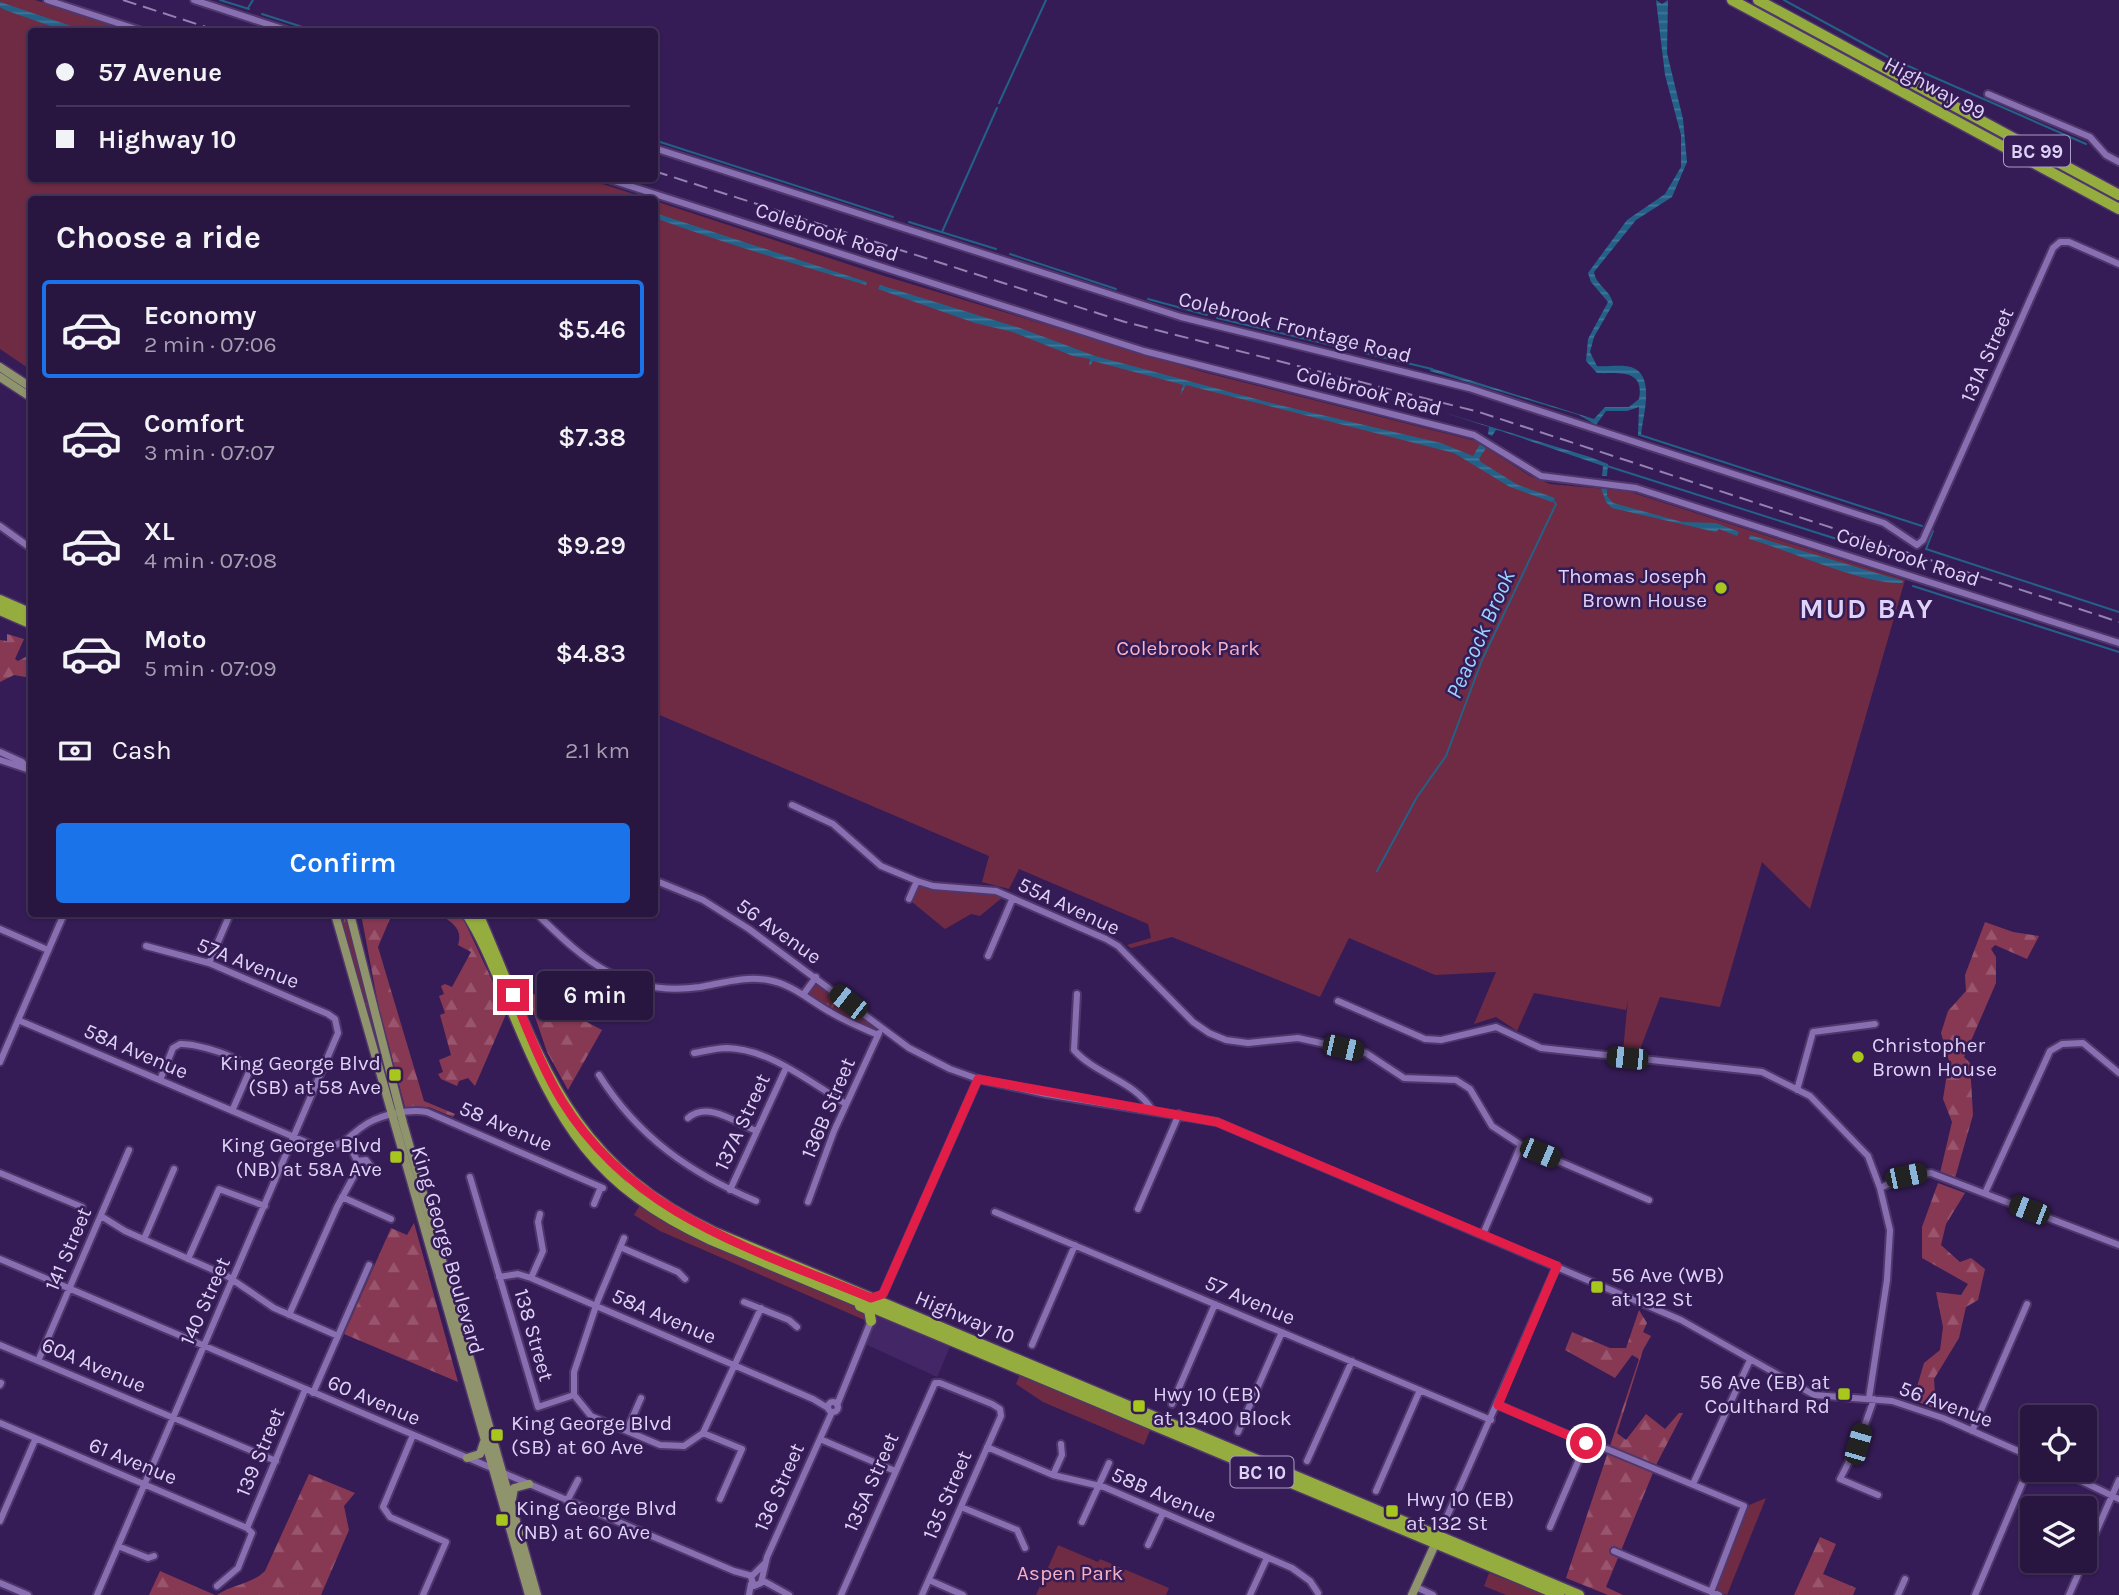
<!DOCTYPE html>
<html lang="en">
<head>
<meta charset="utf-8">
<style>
  body { margin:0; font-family:Karla,sans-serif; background:#301e47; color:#f1f3f6; height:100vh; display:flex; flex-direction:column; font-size:26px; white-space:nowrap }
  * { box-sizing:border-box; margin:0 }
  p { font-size:23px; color:#a59fb1 }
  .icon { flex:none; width:38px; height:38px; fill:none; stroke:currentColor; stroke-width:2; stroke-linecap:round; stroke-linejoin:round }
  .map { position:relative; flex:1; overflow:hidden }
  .sheet { position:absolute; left:28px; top:196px; width:630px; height:721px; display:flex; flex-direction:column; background:#281540; border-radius:7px; box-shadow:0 2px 5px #0004,0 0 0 2px #443459 }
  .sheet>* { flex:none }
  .guide { position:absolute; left:28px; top:28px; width:630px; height:154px; border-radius:7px; box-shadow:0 2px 5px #0004,0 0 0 2px #443459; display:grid; align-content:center; height:154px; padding:0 28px; background:#281540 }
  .buttons { position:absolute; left:2020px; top:1405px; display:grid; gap:14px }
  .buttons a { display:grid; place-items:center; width:77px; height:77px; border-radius:7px; background:#281540; box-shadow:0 2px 5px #0004,0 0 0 2px #443459; font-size:35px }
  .end { position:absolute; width:32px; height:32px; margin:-16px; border:9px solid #e11d48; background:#fff; box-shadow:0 0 0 4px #fff }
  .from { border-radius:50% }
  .bubble { position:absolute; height:49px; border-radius:7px; background:#281540; box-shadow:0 2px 5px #0004,0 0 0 2px #443459; font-size:23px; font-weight:600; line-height:49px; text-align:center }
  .car { position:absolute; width:21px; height:42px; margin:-21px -10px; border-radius:9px; box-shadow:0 0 5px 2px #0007; background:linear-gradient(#222 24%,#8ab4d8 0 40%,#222 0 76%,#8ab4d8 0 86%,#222 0) }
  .guide b { display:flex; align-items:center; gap:24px; height:66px; font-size:26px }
  .guide b+b { border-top:2px solid #443459 }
  .guide i { width:18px; height:18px; background:#f1f3f6 }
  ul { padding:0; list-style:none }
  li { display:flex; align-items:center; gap:21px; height:98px; margin:0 14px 10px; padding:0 14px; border:4px solid transparent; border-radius:7px }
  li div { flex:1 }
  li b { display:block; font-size:26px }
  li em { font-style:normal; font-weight:600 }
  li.active { border-color:#1a73e8 }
  li>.icon { width:63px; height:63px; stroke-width:1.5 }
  h2 { padding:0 28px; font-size:32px; line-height:84px }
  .pay { display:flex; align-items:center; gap:18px; height:77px; padding:0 28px; font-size:26px }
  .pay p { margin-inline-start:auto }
  .cta { display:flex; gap:14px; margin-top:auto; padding:14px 28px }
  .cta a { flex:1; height:80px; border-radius:7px; background:#1a73e8; color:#fff; font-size:28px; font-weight:600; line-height:80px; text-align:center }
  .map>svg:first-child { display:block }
  .built { fill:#422666 }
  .grass { fill:url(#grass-tufts) }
  .forest { fill:url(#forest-firs) }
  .park { fill:#6f2b43 }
  .water { fill:url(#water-rules) }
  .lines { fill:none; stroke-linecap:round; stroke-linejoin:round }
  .stream { stroke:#236188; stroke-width:2 }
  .minor-casing { stroke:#50376b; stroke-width:10 }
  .major-casing { stroke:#50376b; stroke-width:11 }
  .highway-casing { stroke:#50376b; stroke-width:13 }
  .minor { stroke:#886fb1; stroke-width:6 }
  .major { stroke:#90946c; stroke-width:8 }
  .highway { stroke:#95ad3e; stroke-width:10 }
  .rail { stroke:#9482b0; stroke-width:2; stroke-dasharray:14 7; stroke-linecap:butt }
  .route { stroke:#e11d48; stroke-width:9 }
  .poi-dot { fill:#a8c71c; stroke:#351c56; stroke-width:2.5 }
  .labels { text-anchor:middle; stroke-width:5; stroke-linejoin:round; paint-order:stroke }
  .shield { fill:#351c56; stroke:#ab9bc6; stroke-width:2 }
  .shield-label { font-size:19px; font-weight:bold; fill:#ded2f6 }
  .street-label { font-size:21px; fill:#ded2f6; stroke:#351c56 }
  .poi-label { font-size:21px; fill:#ded2f6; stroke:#351c56; text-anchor:start }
  .park-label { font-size:21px; fill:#f6b1c4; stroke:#351c56 }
  .water-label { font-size:23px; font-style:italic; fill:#98d3fd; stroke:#351c56 }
  .district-label { font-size:28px; font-weight:bold; letter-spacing:2px; fill:#ded2f6; stroke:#351c56 }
</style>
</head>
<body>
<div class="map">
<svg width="2119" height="1595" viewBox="0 0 2119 1595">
  <defs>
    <pattern id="grass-tufts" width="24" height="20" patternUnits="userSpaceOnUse" patternTransform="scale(1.75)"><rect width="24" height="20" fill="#6f2b43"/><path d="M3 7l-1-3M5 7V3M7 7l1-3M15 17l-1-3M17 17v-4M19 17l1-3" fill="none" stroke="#83495f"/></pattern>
    <pattern id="forest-firs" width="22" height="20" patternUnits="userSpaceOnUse" patternTransform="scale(1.75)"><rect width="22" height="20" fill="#873954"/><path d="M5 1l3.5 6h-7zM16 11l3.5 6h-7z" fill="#98556d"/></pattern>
    <pattern id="water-rules" width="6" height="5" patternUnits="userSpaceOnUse" patternTransform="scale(1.75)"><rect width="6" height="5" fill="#236188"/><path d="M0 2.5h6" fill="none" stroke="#427799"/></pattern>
  </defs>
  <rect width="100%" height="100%" fill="#351c56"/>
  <path class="built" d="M878,1310l74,32 -15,35 -74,-34z"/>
  <path class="grass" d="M338,914h9l35,134h-5z
    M817,982l60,46 -3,3 -67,-36z"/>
  <path class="forest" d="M7,634l17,5 -9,20 3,2 13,-7v24l-17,-3 -14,7v-42l7,1z
    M361,914h31l-14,33 46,154 31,13 -2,3 -24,-10h-24l-27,-103z
    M439,914h22l46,98 -32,74 -7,-8 -9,3 -2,5 -16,-7 -3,-5 5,-2 -4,-12 12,-5 -11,-40 5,-2 -6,-17 5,-2 -3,-8 4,-2 7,3 19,-35 -13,-7c5,-16 -5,-22 -19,-31z
    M1985,922l28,10 26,4 -12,23 -32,-14 -4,4 5,8v26l-32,74 6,6 3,52 -18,63 -15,-5 12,-51 -9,-23 6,-38 -8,-28 7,-22 18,-20 -1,-16z
    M526,990l76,40 -34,60 -21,-38z
    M1938,1183l27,10 -19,31 -5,21 19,17 11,-4 14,11 -7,31 -12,7 -7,31 -25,41 2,30 -23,-9 11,-37 16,-13 3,-23 -7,-35 25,3 7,-11 -46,-26v-31z
    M414,1223l44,159 -114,-48 47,-106 16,7z
    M1639,1310l8,13 -4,9 8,4 -8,14 -26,83 9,7 20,-26 19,15 14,-16h4l-26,50 -51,124 17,8h-15l-42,-17 73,-219 -7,-4 -17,23 -50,-28 7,-18 38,16h16z
    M309,1474l46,19 -11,13 5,24 -28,65h-104c16,-11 35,-11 48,-24z
    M1820,1537l16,7 -13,30 33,14 -3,7h-59z
    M160,1571l55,24h-66z"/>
  <path class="park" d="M0,0h35l97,31 -100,1v146h552l65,21 -617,1 -1,170 -31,-21z
    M655,201l226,74 322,97 273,69 54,35 20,8 77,7 278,89 -95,329 -48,-47 -42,145 -60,-10 -21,55 -16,-1 5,-52 -2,11 -92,-17 -17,38 -21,-14 -22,7 22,-52 -61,3 -86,-37 -29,59 -148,-60 -41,11 -4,-3 24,-7 -3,-14 -129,-55 -10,20 -27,-7 7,-26 -334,-143z
    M916,883l79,11 8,3 -23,19 -9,-2 -26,15 -33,-27z
    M640,1205l222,104 6,5 1,8 -209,-91 -26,-16z
    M1021,1372l130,56 -7,17 -101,-43 -27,-18z
    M1766,1498l-39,97 -14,-4 34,-85z
    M1058,1545l40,17 2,-3 69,29 -3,7h-130z
    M1489,1573l57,22h-40l-22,-9z"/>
  <path class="water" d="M1656,0l6,4 6,-4 -1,53 16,66 4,43 -15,35 -36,23 -42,52c2,14 17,18 19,32l-19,33 -4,15 7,14c10,1 23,-2 34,1 25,8 12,48 10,68l-3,1 1,-29 -12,4h-21l-10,14 -17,-10 -149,-44 1,-3 163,51 11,-12h24l10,-8c6,-31 -22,-25 -42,-26l-11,-12 2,-22 20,-37 -17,-20 -3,-9 39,-53 38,-26 16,-27v-32l-16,-60z
    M0,2l86,29h-21l-60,-21 -5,-3z
    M655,213l212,69 -1,3c-71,-21 -143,-42 -211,-67z
    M880,285l140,43 75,28 184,49 162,38 32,13 7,-12 6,4 -7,11 2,3 37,23 37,13 -3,4 -42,-15 -56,-34 -268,-68 -6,11 3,-11 -3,-1 -87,-23 -4,6 1,-8 -17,-3 -60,-24 -38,-9 -97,-34z
    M1442,412l148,45 18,7 -1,12h-5l1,-10 -102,-35 -5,-1 -4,6 -4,-2 1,-7z
    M1601,488h6v8l6,7 69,19 34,1 23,9 -2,4 -18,-7 -3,3 -104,-24 -6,-6z
    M1750,535l153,46 -1,2c-41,1 -110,-32 -153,-44z"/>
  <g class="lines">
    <path class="stream" d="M220,0l29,9
      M1784,0l106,58 196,86
      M248,8l5,-8
      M262,14l56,18
      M999,103l47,-103
      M654,140l239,77
      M909,222l87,27
      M942,232l55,-124
      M1010,254l106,35
      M1148,299l59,16
      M1217,318l135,32
      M1365,353l67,16
      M1640,435l282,91
      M1607,466l299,95
      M1933,531l-7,18 193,63
      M1913,586l206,66
      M1377,871l40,-74 29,-41 36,-96 74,-156 -3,-4"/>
    <g class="minor-casing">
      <path id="minor" d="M47,0l98,32
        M194,0l98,32
        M1988,94l102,43 16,18 13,7
        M654,148l527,169 288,71 415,135 33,22 6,-5 130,-292 7,-6h9l50,22
        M605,178l539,173 330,84 67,41 95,12 483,155
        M0,526l32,23
        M0,752l22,10 10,10
        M0,760l30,10
        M792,805l41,19 48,42 36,15 16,5 63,5 110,48 12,7 75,76 16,11 17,7 22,3 50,-5 68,15 38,25 52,2 14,9 22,37 29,19 128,55
        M654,880l49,20 46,29 160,119 41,21 28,10 68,15 171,28 464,198 133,75 78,6 51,17 89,39
        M909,899l8,-18
        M537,914c50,49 88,83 163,73 23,-4 45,-11 68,-7 24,4 42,21 62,32 15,9 32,16 48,23
        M0,929l48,21
        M988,956l24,-56
        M209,963l21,-49
        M1077,994l-3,56c22,25 61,31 78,60
        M803,995l13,-18
        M1338,1001l87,38 16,1 55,-13 45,21 221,24 48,24 58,60 12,32 10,42 -3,50 -18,118
        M18,1020l302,128c31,-4 26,-12 48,-25 16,-9 41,-14 59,-11l176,76
        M694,1053c11,-2 23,-5 33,-5 43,1 84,35 119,56
        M0,1062l64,-148
        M599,1075c39,62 91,98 157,126
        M160,1080l13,-32 7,-4c15,-1 66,13 69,28l-17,39
        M1797,1090l16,-58 62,-8
        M688,1118c20,-17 47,4 68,13
        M357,1161l9,-1 4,5 -4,5 -9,-1
        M0,1173l82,34
        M470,1177l68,230 36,-12
        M1880,1188l26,-12 25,-3 188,72
        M730,1190l56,-122
        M1985,1193l65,-142 12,-7 21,-1 36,30
        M342,1197l49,22
        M808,1202l26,-71 45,-98
        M594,1204l7,-17
        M1138,1209l41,-95
        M995,1212l496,208
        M101,1216l24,15 102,45 47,32 64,28
        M1483,1234l38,-89
        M624,1238l-26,62 -24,72v23l17,21 69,29 24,1 19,-13 58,-125
        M144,1239l30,-70
        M620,1247l58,25 7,7
        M0,1259l734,312 18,5
        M188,1259l31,-70 46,17
        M499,1277l19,-3 13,4 282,121 15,9
        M531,1278l12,-27 -5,-29 2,-8
        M883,1294l95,-215
        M744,1302l45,18 8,7
        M289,1315l48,-108 19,-35 1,-11 -9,-20
        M0,1345l276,116
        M1032,1345l43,-100
        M38,1361l91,-211
        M0,1385l1,-2
        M313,1393l56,-128
        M1874,1399l-16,45 -18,35 38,16
        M828 1407a5 5 0 1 1 10 0a5 5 0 1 1-10 0Z
        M1172,1404l43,-100
        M837,1405l34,-84
        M1498,1405l103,44
        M0,1423l247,105 5,5 -14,35 -21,18
        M627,1430l14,-32
        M1972,1431l55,-127
        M1238,1432l44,-100
        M703,1433l39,16 -22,50
        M413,1435l-30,72 7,10 56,25 -23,53
        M820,1439l75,32
        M987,1447l66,28 51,12 188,81 18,13 8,12
        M1607,1449l137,57 -33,86
        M1307,1461l45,-100
        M2059,1470l60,29
        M1053,1475l9,-20 -1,-11
        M1693,1484l57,-124
        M1376,1491l44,-101
        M567,1501l11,-21
        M961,1507l56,23 8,18
        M0,1521l35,-81
        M1082,1522l27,-59
        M1550,1527l36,-84
        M247,1528l58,-138
        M1438,1537l119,-271
        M1148,1545l15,-32
        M118,1546l30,12 6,-2
        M1614,1551l105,44
        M2084,1559l35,-79
        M765,1563l-14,14 3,9 7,-3 6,-26 65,-145
        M762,1580l27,15
        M929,1580l34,15
        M0,1583l28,12
        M1416,1587l17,8
        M97,1595l241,-562 -3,-14 -7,-5 -119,-51 -63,-17
        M749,1595l2,-11
        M841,1595l94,-212h5l52,21 8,5 1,7 -79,179
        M1250,1595l17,-37
        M1898,1595l7,-16
        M1975,1595l57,-135
        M2069,1595l15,-34"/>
    </g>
    <g class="major-casing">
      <path id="major" d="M0,367l32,21
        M0,377l32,21
        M335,914l194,681
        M350,914l53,209 134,472
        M467,1458l13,-4 4,-12
        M512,1499l2,-11 15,-4
        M1412,1595l25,-55"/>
    </g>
    <g class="highway-casing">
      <path id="highway" d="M1732,0l387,209
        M1758,0l361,195
        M0,600l32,14
        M0,610l32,14
        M467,914c19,30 31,64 45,96 47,114 82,176 199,230l848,355
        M478,914c62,142 85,246 236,318l865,363
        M860,1306l9,4 2,11"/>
    </g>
    <use href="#minor" class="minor"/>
    <use href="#major" class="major"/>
    <use href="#highway" class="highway"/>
    <path class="rail" d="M123,0l98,32
      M654,171l471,151 354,90 640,210"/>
  </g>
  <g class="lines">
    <path class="route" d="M513,995c15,35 29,73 49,106 71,115 191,148 309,197l12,-4 95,-215 239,43 340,144 -59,139 88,38"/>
  </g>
  <g class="poi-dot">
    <circle cx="1721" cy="588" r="7"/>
    <circle cx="1858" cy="1057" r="7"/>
    <rect x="388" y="1068" width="14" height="14" rx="3.5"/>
    <rect x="389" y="1150" width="14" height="14" rx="3.5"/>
    <rect x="1590" y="1280" width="14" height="14" rx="3.5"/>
    <rect x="1837" y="1387" width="14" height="14" rx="3.5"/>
    <rect x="1132" y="1399" width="14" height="14" rx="3.5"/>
    <rect x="490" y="1428" width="14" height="14" rx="3.5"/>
    <rect x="1385" y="1504" width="14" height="14" rx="3.5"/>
    <rect x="495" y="1513" width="14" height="14" rx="3.5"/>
  </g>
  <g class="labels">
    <g class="shield">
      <rect x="2004" y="135.5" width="66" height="31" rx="5"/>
      <rect x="1230.5" y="1456.5" width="63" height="31" rx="5"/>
    </g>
    <g class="shield-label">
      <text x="2037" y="158">BC 99</text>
      <text x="1262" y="1479">BC 10</text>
    </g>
    <g class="street-label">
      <text transform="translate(1935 88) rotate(28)" y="7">Highway 99</text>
      <text transform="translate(827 232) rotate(18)" y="7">Colebrook Road</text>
      <text transform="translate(1295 327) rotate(14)" y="7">Colebrook Frontage Road</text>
      <text transform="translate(1987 355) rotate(-66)" y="7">131A Street</text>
      <text transform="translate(1369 391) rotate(14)" y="7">Colebrook Road</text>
      <text transform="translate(1908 557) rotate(18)" y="7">Colebrook Road</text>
      <text transform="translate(1069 906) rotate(25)" y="7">55A Avenue</text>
      <text transform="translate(779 931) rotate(35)" y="7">56 Avenue</text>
      <text transform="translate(248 963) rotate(21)" y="7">57A Avenue</text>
      <text transform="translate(136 1051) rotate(23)" y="7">58A Avenue</text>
      <text transform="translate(828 1108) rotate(-67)" y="7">136B Street</text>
      <text transform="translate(742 1122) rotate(-65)" y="7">137A Street</text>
      <text transform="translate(506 1126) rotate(23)" y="7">58 Avenue</text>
      <text transform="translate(68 1249) rotate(-67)" y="7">141 Street</text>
      <text transform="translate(448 1250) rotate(74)" y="7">King George Boulevard</text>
      <text transform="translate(1250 1300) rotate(23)" y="7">57 Avenue</text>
      <text transform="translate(205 1301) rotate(-66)" y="7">140 Street</text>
      <text transform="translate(664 1316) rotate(23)" y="7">58A Avenue</text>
      <text transform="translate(965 1317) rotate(23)" y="7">Highway 10</text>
      <text transform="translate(534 1335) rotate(74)" y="7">138 Street</text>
      <text transform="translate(94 1365) rotate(23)" y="7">60A Avenue</text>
      <text transform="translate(374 1400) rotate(23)" y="7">60 Avenue</text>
      <text transform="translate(1946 1404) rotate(20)" y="7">56 Avenue</text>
      <text transform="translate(260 1452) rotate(-67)" y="7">139 Street</text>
      <text transform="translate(133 1461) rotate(22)" y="7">61 Avenue</text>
      <text transform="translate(871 1482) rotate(-66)" y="7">135A Street</text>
      <text transform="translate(779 1487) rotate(-66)" y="7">136 Street</text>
      <text transform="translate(947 1495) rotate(-67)" y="7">135 Street</text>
      <text transform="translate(1164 1495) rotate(23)" y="7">58B Avenue</text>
    </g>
    <g class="poi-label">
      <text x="1707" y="583" text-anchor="end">Thomas Joseph<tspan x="1707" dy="24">Brown House</tspan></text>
      <text x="1872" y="1052">Christopher<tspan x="1872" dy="24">Brown House</tspan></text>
      <text x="381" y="1070" text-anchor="end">King George Blvd<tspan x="381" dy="24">(SB) at 58 Ave</tspan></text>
      <text x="382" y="1152" text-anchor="end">King George Blvd<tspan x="382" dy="24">(NB) at 58A Ave</tspan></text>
      <text x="1611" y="1282">56 Ave (WB)<tspan x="1611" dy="24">at 132 St</tspan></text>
      <text x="1830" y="1389" text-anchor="end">56 Ave (EB) at<tspan x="1830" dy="24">Coulthard Rd</tspan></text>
      <text x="1153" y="1401">Hwy 10 (EB)<tspan x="1153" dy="24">at 13400 Block</tspan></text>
      <text x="511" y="1430">King George Blvd<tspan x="511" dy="24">(SB) at 60 Ave</tspan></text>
      <text x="1406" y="1506">Hwy 10 (EB)<tspan x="1406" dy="24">at 132 St</tspan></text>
      <text x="516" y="1515">King George Blvd<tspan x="516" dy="24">(NB) at 60 Ave</tspan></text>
    </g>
    <g class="park-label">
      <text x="1188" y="655">Colebrook Park</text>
      <text x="1070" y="1580">Aspen Park</text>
    </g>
    <g class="water-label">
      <text transform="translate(1480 634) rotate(-66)" y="8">Peacock Brook</text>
    </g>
    <g class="district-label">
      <text x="1867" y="618">MUD BAY</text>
    </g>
  </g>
</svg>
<div class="buttons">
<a><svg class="icon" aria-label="locate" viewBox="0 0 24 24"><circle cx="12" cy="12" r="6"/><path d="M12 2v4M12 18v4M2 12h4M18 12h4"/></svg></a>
<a><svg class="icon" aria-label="layers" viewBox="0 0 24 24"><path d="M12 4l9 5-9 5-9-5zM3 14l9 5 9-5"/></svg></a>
</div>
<i class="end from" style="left:1586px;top:1443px"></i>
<i class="end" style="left:513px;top:995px"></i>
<div class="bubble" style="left:537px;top:971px;width:116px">6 min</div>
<i class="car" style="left:848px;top:1002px;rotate:308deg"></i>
<i class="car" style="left:1343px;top:1048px;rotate:103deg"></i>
<i class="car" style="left:1627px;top:1058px;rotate:276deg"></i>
<i class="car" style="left:1540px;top:1153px;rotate:113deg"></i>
<i class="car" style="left:1906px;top:1176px;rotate:78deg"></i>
<i class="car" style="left:2029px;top:1210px;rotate:291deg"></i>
<i class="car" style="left:1858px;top:1444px;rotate:16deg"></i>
<div class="guide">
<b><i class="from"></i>57 Avenue</b>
<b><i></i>Highway 10</b>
</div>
<section class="sheet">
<h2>Choose a ride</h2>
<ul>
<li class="active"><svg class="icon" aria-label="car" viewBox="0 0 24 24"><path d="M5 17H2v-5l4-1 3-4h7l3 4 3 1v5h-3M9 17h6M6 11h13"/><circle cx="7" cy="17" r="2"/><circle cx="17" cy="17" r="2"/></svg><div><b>Economy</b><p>2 min · 07:06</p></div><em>$5.46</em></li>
<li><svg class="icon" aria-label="car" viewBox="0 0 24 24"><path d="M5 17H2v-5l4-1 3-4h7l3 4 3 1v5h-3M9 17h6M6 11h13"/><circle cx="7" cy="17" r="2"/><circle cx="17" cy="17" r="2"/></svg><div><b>Comfort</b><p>3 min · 07:07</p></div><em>$7.38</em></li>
<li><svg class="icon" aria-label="car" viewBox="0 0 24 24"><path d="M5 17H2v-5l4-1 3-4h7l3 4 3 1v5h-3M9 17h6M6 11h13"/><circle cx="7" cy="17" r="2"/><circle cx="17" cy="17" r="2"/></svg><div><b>XL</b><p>4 min · 07:08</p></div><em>$9.29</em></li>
<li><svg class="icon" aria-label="car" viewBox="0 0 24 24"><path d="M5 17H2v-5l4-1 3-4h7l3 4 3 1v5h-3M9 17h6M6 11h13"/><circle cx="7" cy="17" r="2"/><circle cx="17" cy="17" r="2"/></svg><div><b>Moto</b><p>5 min · 07:09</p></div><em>$4.83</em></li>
</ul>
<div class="pay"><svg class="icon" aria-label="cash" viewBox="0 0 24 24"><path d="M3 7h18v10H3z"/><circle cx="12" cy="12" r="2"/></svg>Cash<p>2.1 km</p></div>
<div class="cta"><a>Confirm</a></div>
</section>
</div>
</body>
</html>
